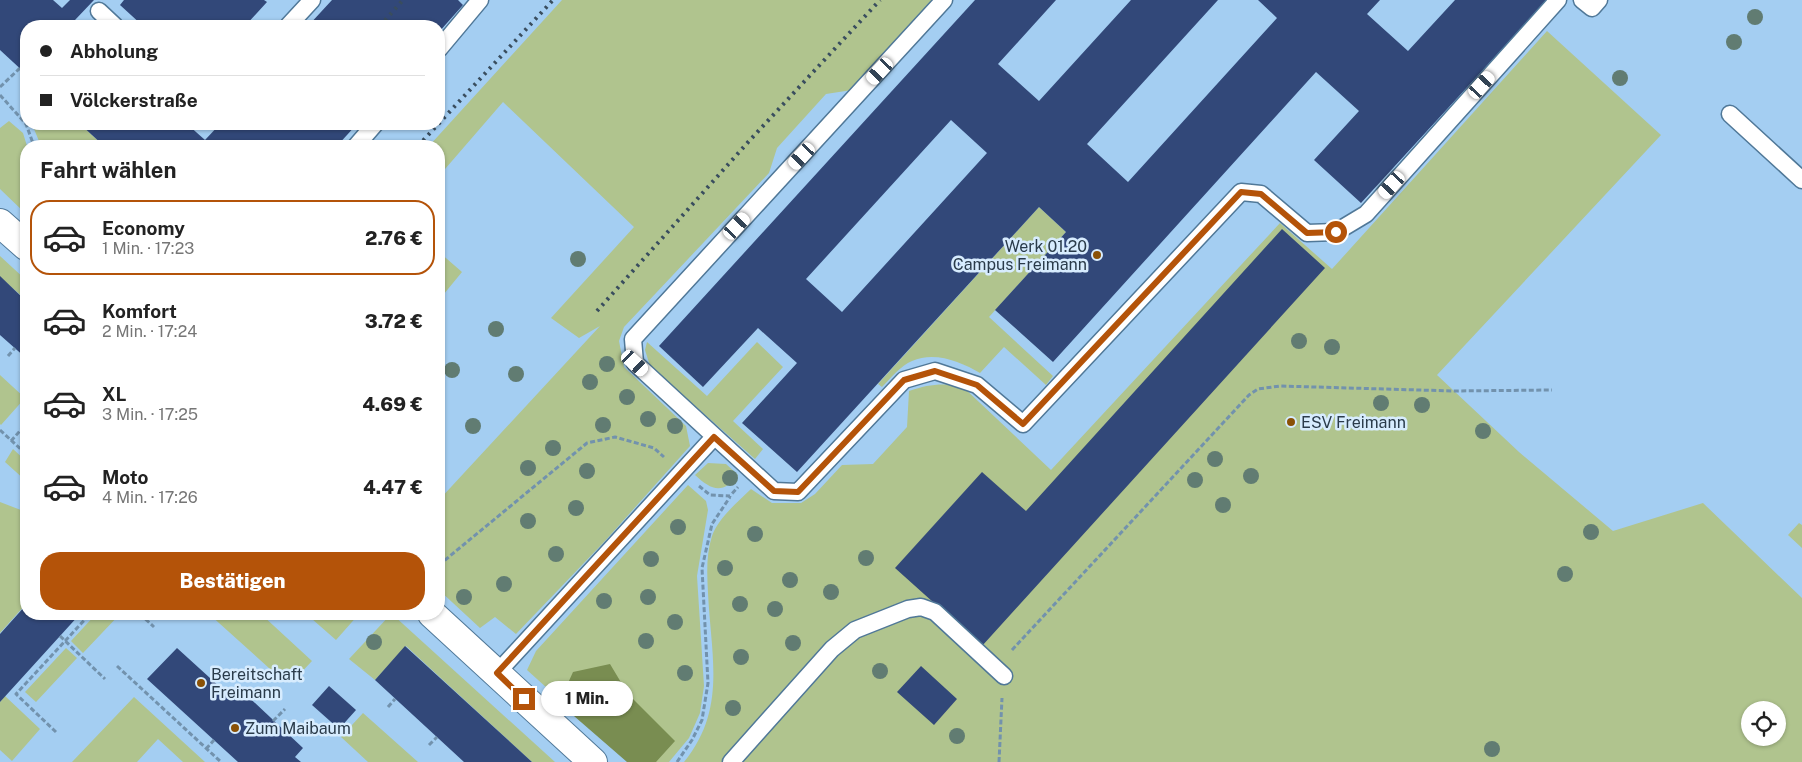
<!DOCTYPE html>
<html lang="de">
<head>
<meta charset="utf-8">
<style>
  body { margin:0; font-family:"Public Sans",sans-serif; background:#f6f6f6; color:#222; height:100vh; display:flex; flex-direction:column; font-size:19px; white-space:nowrap }
  * { box-sizing:border-box; margin:0 }
  p { font-size:16px; color:#767676 }
  .icon { flex:none; width:28px; height:28px; fill:none; stroke:currentColor; stroke-width:2; stroke-linecap:round; stroke-linejoin:round }
  .map { position:relative; flex:1; overflow:hidden }
  .drawer { position:absolute; left:20px; top:140px; width:425px; height:480px; display:flex; flex-direction:column; background:#fff; border-radius:20px; box-shadow:0 1px 4px #0004 }
  .drawer>* { flex:none }
  .hud { position:absolute; left:20px; top:20px; width:425px; height:110px; border-radius:20px; box-shadow:0 1px 4px #0004; display:grid; align-content:center; height:110px; padding:0 20px; background:#fff }
  .controls { position:absolute; left:1741px; top:701px; display:grid; gap:10px }
  .controls a { display:grid; place-items:center; width:45px; height:45px; border-radius:50%; background:#fff; box-shadow:0 1px 4px #0004; font-size:25px }
  .end { position:absolute; width:22px; height:22px; margin:-11px; border:6px solid #b45309; background:#fff; box-shadow:0 0 0 2px #fff }
  .from { border-radius:50% }
  .bubble { position:absolute; height:35px; border-radius:18px; background:#fff; box-shadow:0 1px 4px #0004; font-size:16px; font-weight:800; line-height:35px; text-align:center }
  .car { position:absolute; width:15px; height:30px; margin:-15px -8px; border-radius:6px; box-shadow:0 0 4px 1px #0007; background:linear-gradient(#fff 24%,#345 0 40%,#fff 0 76%,#345 0 86%,#fff 0) }
  .hud b { display:flex; align-items:center; gap:18px; height:48px; font-size:19px }
  .hud b+b { border-top:1px solid #e0e0e0 }
  .hud i { width:12px; height:12px; background:#222 }
  ul { padding:0; list-style:none }
  li { display:flex; align-items:center; gap:15px; height:75px; margin:0 10px 8px; padding:0 10px; border:2px solid transparent; border-radius:20px }
  li div { flex:1 }
  li b { display:block; font-size:19px }
  li em { font-style:normal; font-weight:800 }
  li.on { border-color:#b45309 }
  li>.icon { width:45px; height:45px; stroke-width:1.5 }
  h2 { padding:0 20px; font-size:22px; line-height:60px }
  .button { display:flex; gap:10px; margin-top:auto; padding:10px 20px }
  .button a { flex:1; height:58px; border-radius:20px; background:#b45309; color:#fff; font-size:20px; font-weight:800; line-height:58px; text-align:center }
  .map>svg:first-child { display:block }
  .green { fill:#b0c48e; fill-rule:evenodd }
  .forest { fill:#798d51 }
  .building { fill:#324879; fill-rule:evenodd }
  .lines { fill:none; stroke-linecap:round; stroke-linejoin:round }
  .lane-casing { stroke:#507898; stroke-width:19 }
  .street-casing { stroke:#507898; stroke-width:30 }
  .path { stroke:#7292ad; stroke-width:3; stroke-dasharray:5 2.5; stroke-linecap:butt }
  .lane { stroke:#fff; stroke-width:16 }
  .street { stroke:#fff; stroke-width:28 }
  .rail { stroke:#394d5e; stroke-width:4; stroke-dasharray:2.5 5; stroke-linecap:butt }
  .tree { fill:#617c72 }
  .route { stroke:#b45309; stroke-width:6 }
  .poi-dot { fill:#8a5106; stroke:#d7ecfe; stroke-width:2 }
  .labels { text-anchor:middle; stroke-width:5; stroke-linejoin:round; paint-order:stroke }
  .poi-label { font-size:16px; fill:#2a3b4a; stroke:#d7ecfe; text-anchor:start }
</style>
</head>
<body>
<div class="map">
<svg width="1802" height="762" viewBox="0 0 1802 762">
  <rect width="100%" height="100%" fill="#a4cef2"/>
  <path class="green" d="M562,0h371l-81,90 -26,4 -49,54 -8,25 -145,154 -5,14 5,26 62,59 4,20 -85,95 -89,93 -21,-17 -15,11 -41,-38v-90l161,-174 -21,12 -28,-20 83,-91 -131,-125 -64,74v-30h-10z
    M1547,31l114,104 -224,240 82,77 94,79 90,-28 99,95v164h-1118c43,-53 27,-106 24,-169 -1,-19 -2,-38 4,-57 7,-19 25,-33 39,-47l21,14h29l14,-9 27,-29 31,-1 34,-37 2,-36c19,-7 33,-8 53,-5l89,84 229,-247 52,46zM1750,710h28v28h-28z
    M9,121l14,12 4,13 -1,68 -26,-25v-61z
    M32,124h48l24,22h-63z
    M1039,207l27,25 -77,85 64,59 -7,9 -42,-38 -24,26c-19,-11 -45,-22 -68,-12 -11,4 -22,18 -30,26l-4,-3z
    M439,252l23,20 -23,28z
    M0,256l26,24v20l-26,-23z
    M647,342l60,54 50,-54 26,25 -50,54 30,28 -8,10 -105,-93 -5,-16z
    M0,375l25,23 -24,27 -1,-1z
    M13,449l13,12v20l-21,-19z
    M708,463l18,1 12,11c-15,20 -27,15 -43,0z
    M688,485l18,16 2,9 -11,66 7,110 -4,27 -11,25 -20,24h-40l-102,-92 9,-19z
    M0,502l26,10v92l-26,29z
    M1799,523l3,2v23l-14,-13z
    M96,614h24l-37,39 -12,-12z
    M209,614h52l51,47 -17,18 -15,-1z
    M316,614h43l-23,26 -24,-21z
    M391,614h1l163,148h-23l-126,-116 -31,34 -26,-21z
    M66,648l11,10 -41,44 -11,-10z
    M5,696l35,33 -28,32 -12,-11v-48z
    M134,697l71,65h-22l-25,-23 -21,23h-65z
    M363,713l55,49h-50l-27,-25z"/>
  <path class="forest" d="M610,664l18,30 47,47 -19,21h-29l-68,-59 14,-31z"/>
  <path class="building" d="M0,0h53l9,8 8,-8h24l-19,20 7,6h-56v48l-26,-24z
    M124,0h140l3,2 -22,24h-102l-23,-21z
    M332,0h126l5,5 -24,27v-6h-131z
    M975,0h81l-58,64 41,37 92,-101h87l-131,144 41,38 149,-164 -19,-18h122l-13,14 41,37 47,-51h92l-186,203 -47,-43 45,-49 -43,-39 -263,290 -58,-52 71,-78 -27,-25 -242,265 -55,-49 55,-60 -39,-35 -55,59 -44,-41zM951,120l36,33 -145,159 -36,-33z
    M80,124h107l18,16 15,-16h137l-20,22h-233z
    M1282,229l43,39 -343,378 -87,-78 87,-96 44,39z
    M0,276l26,25v57l-26,-23z
    M26,605v9h54l-80,88v-68z
    M405,646l80,73 47,43h-68l-89,-82z
    M177,648l55,50 8,-9 63,59 -8,9 6,5h-63l-91,-83z
    M921,666l36,33 -23,26 -37,-33z
    M329,686l27,24 -17,19 -27,-24z"/>
  <g class="lines">
    <g class="lane-casing">
      <path id="lane" d="M944,0l-311,339 2,24 139,128 24,1 106,-112 31,-9 42,14 46,39 218,-232 20,2 46,39 29,-1 30,-18 192,-214
        M1582,0l10,8 7,-8
        M99,11l16,15
        M288,26l24,-26
        M439,49l41,-49
        M1730,114l72,66
        M356,146l19,-22
        M497,673l217,-236
        M731,762l101,-113 23,-19 53,-21 13,-2 14,5 69,64"/>
    </g>
    <g class="street-casing">
      <path id="street" d="M0,223l26,23
        M432,614l161,148"/>
    </g>
    <path class="path" d="M0,87l20,-19
      M0,95l26,29 8,22
      M8,356l7,-8
      M0,430l26,24
      M11,441l15,-17
      M699,486l11,9 20,1 8,-9
      M439,565l148,-122 28,-6 39,11 10,9
      M140,614l14,13
      M60,636l45,43
      M1012,650l237,-255 9,-6 22,-3 173,5 99,-1
      M117,666l104,96
      M388,707l7,-8
      M273,721l12,-12
      M56,732l-40,-38 74,-80
      M429,745l8,-8
      M206,749l8,-9
      M677,762l15,-22 10,-20 6,-37 -6,-115 10,-44 18,-27
      M999,762l3,-64"/>
    <use href="#lane" class="lane"/>
    <use href="#street" class="street"/>
    <path class="rail" d="M380,26l23,-26
      M418,146l135,-146
      M597,311l153,-171 130,-140"/>
  </g>
  <g class="tree">
    <circle cx="1755" cy="17" r="8"/>
    <circle cx="1734" cy="42" r="8"/>
    <circle cx="1620" cy="78" r="8"/>
    <circle cx="578" cy="259" r="8"/>
    <circle cx="496" cy="329" r="8"/>
    <circle cx="1299" cy="341" r="8"/>
    <circle cx="1332" cy="347" r="8"/>
    <circle cx="607" cy="364" r="8"/>
    <circle cx="452" cy="370" r="8"/>
    <circle cx="516" cy="374" r="8"/>
    <circle cx="590" cy="382" r="8"/>
    <circle cx="627" cy="397" r="8"/>
    <circle cx="1381" cy="403" r="8"/>
    <circle cx="1422" cy="405" r="8"/>
    <circle cx="648" cy="419" r="8"/>
    <circle cx="603" cy="425" r="8"/>
    <circle cx="473" cy="426" r="8"/>
    <circle cx="675" cy="426" r="8"/>
    <circle cx="1483" cy="431" r="8"/>
    <circle cx="553" cy="448" r="8"/>
    <circle cx="1215" cy="459" r="8"/>
    <circle cx="528" cy="468" r="8"/>
    <circle cx="587" cy="471" r="8"/>
    <circle cx="1251" cy="476" r="8"/>
    <circle cx="730" cy="478" r="8"/>
    <circle cx="1195" cy="480" r="8"/>
    <circle cx="1223" cy="505" r="8"/>
    <circle cx="576" cy="508" r="8"/>
    <circle cx="528" cy="521" r="8"/>
    <circle cx="678" cy="527" r="8"/>
    <circle cx="1591" cy="532" r="8"/>
    <circle cx="755" cy="534" r="8"/>
    <circle cx="556" cy="554" r="8"/>
    <circle cx="866" cy="558" r="8"/>
    <circle cx="651" cy="559" r="8"/>
    <circle cx="725" cy="568" r="8"/>
    <circle cx="1565" cy="574" r="8"/>
    <circle cx="790" cy="580" r="8"/>
    <circle cx="504" cy="584" r="8"/>
    <circle cx="831" cy="592" r="8"/>
    <circle cx="464" cy="597" r="8"/>
    <circle cx="648" cy="597" r="8"/>
    <circle cx="604" cy="601" r="8"/>
    <circle cx="740" cy="604" r="8"/>
    <circle cx="775" cy="609" r="8"/>
    <circle cx="675" cy="622" r="8"/>
    <circle cx="646" cy="641" r="8"/>
    <circle cx="374" cy="642" r="8"/>
    <circle cx="793" cy="643" r="8"/>
    <circle cx="741" cy="657" r="8"/>
    <circle cx="880" cy="671" r="8"/>
    <circle cx="685" cy="673" r="8"/>
    <circle cx="733" cy="708" r="8"/>
    <circle cx="957" cy="736" r="8"/>
    <circle cx="1492" cy="749" r="8"/>
  </g>
  <g class="lines">
    <path class="route" d="M524,699l-27,-26 217,-236 60,54 24,1 106,-112 31,-9 42,14 46,39 218,-232 20,2 46,39 29,-1"/>
  </g>
  <g class="poi-dot">
    <circle cx="1097" cy="255" r="5"/>
    <circle cx="1291" cy="422" r="5"/>
    <circle cx="201" cy="683" r="5"/>
    <circle cx="235" cy="728" r="5"/>
  </g>
  <g class="labels">
    <g class="poi-label">
      <text x="1087" y="252" text-anchor="end">Werk 01.20<tspan x="1087" dy="18">Campus Freimann</tspan></text>
      <text x="1301" y="428">ESV Freimann</text>
      <text x="211" y="680">Bereitschaft<tspan x="211" dy="18">Freimann</tspan></text>
      <text x="245" y="734">Zum Maibaum</text>
    </g>
  </g>
</svg>
<div class="controls">
<a><svg class="icon" aria-label="locate" viewBox="0 0 24 24"><circle cx="12" cy="12" r="6"/><path d="M12 2v4M12 18v4M2 12h4M18 12h4"/></svg></a>
</div>
<i class="end from" style="left:1336px;top:232px"></i>
<i class="end" style="left:524px;top:699px"></i>
<div class="bubble" style="left:541px;top:681px;width:92px">1 Min.</div>
<i class="car" style="left:880px;top:71px;rotate:223deg"></i>
<i class="car" style="left:1482px;top:85px;rotate:42deg"></i>
<i class="car" style="left:802px;top:156px;rotate:223deg"></i>
<i class="car" style="left:1392px;top:185px;rotate:222deg"></i>
<i class="car" style="left:737px;top:226px;rotate:43deg"></i>
<i class="car" style="left:635px;top:363px;rotate:133deg"></i>
<div class="hud">
<b><i class="from"></i>Abholung</b>
<b><i></i>Völckerstraße</b>
</div>
<section class="drawer">
<h2>Fahrt wählen</h2>
<ul>
<li class="on"><svg class="icon" aria-label="car" viewBox="0 0 24 24"><path d="M5 17H2v-5l4-1 3-4h7l3 4 3 1v5h-3M9 17h6M6 11h13"/><circle cx="7" cy="17" r="2"/><circle cx="17" cy="17" r="2"/></svg><div><b>Economy</b><p>1 Min. · 17:23</p></div><em>2.76 €</em></li>
<li><svg class="icon" aria-label="car" viewBox="0 0 24 24"><path d="M5 17H2v-5l4-1 3-4h7l3 4 3 1v5h-3M9 17h6M6 11h13"/><circle cx="7" cy="17" r="2"/><circle cx="17" cy="17" r="2"/></svg><div><b>Komfort</b><p>2 Min. · 17:24</p></div><em>3.72 €</em></li>
<li><svg class="icon" aria-label="car" viewBox="0 0 24 24"><path d="M5 17H2v-5l4-1 3-4h7l3 4 3 1v5h-3M9 17h6M6 11h13"/><circle cx="7" cy="17" r="2"/><circle cx="17" cy="17" r="2"/></svg><div><b>XL</b><p>3 Min. · 17:25</p></div><em>4.69 €</em></li>
<li><svg class="icon" aria-label="car" viewBox="0 0 24 24"><path d="M5 17H2v-5l4-1 3-4h7l3 4 3 1v5h-3M9 17h6M6 11h13"/><circle cx="7" cy="17" r="2"/><circle cx="17" cy="17" r="2"/></svg><div><b>Moto</b><p>4 Min. · 17:26</p></div><em>4.47 €</em></li>
</ul>
<div class="button"><a>Bestätigen</a></div>
</section>
</div>
</body>
</html>
